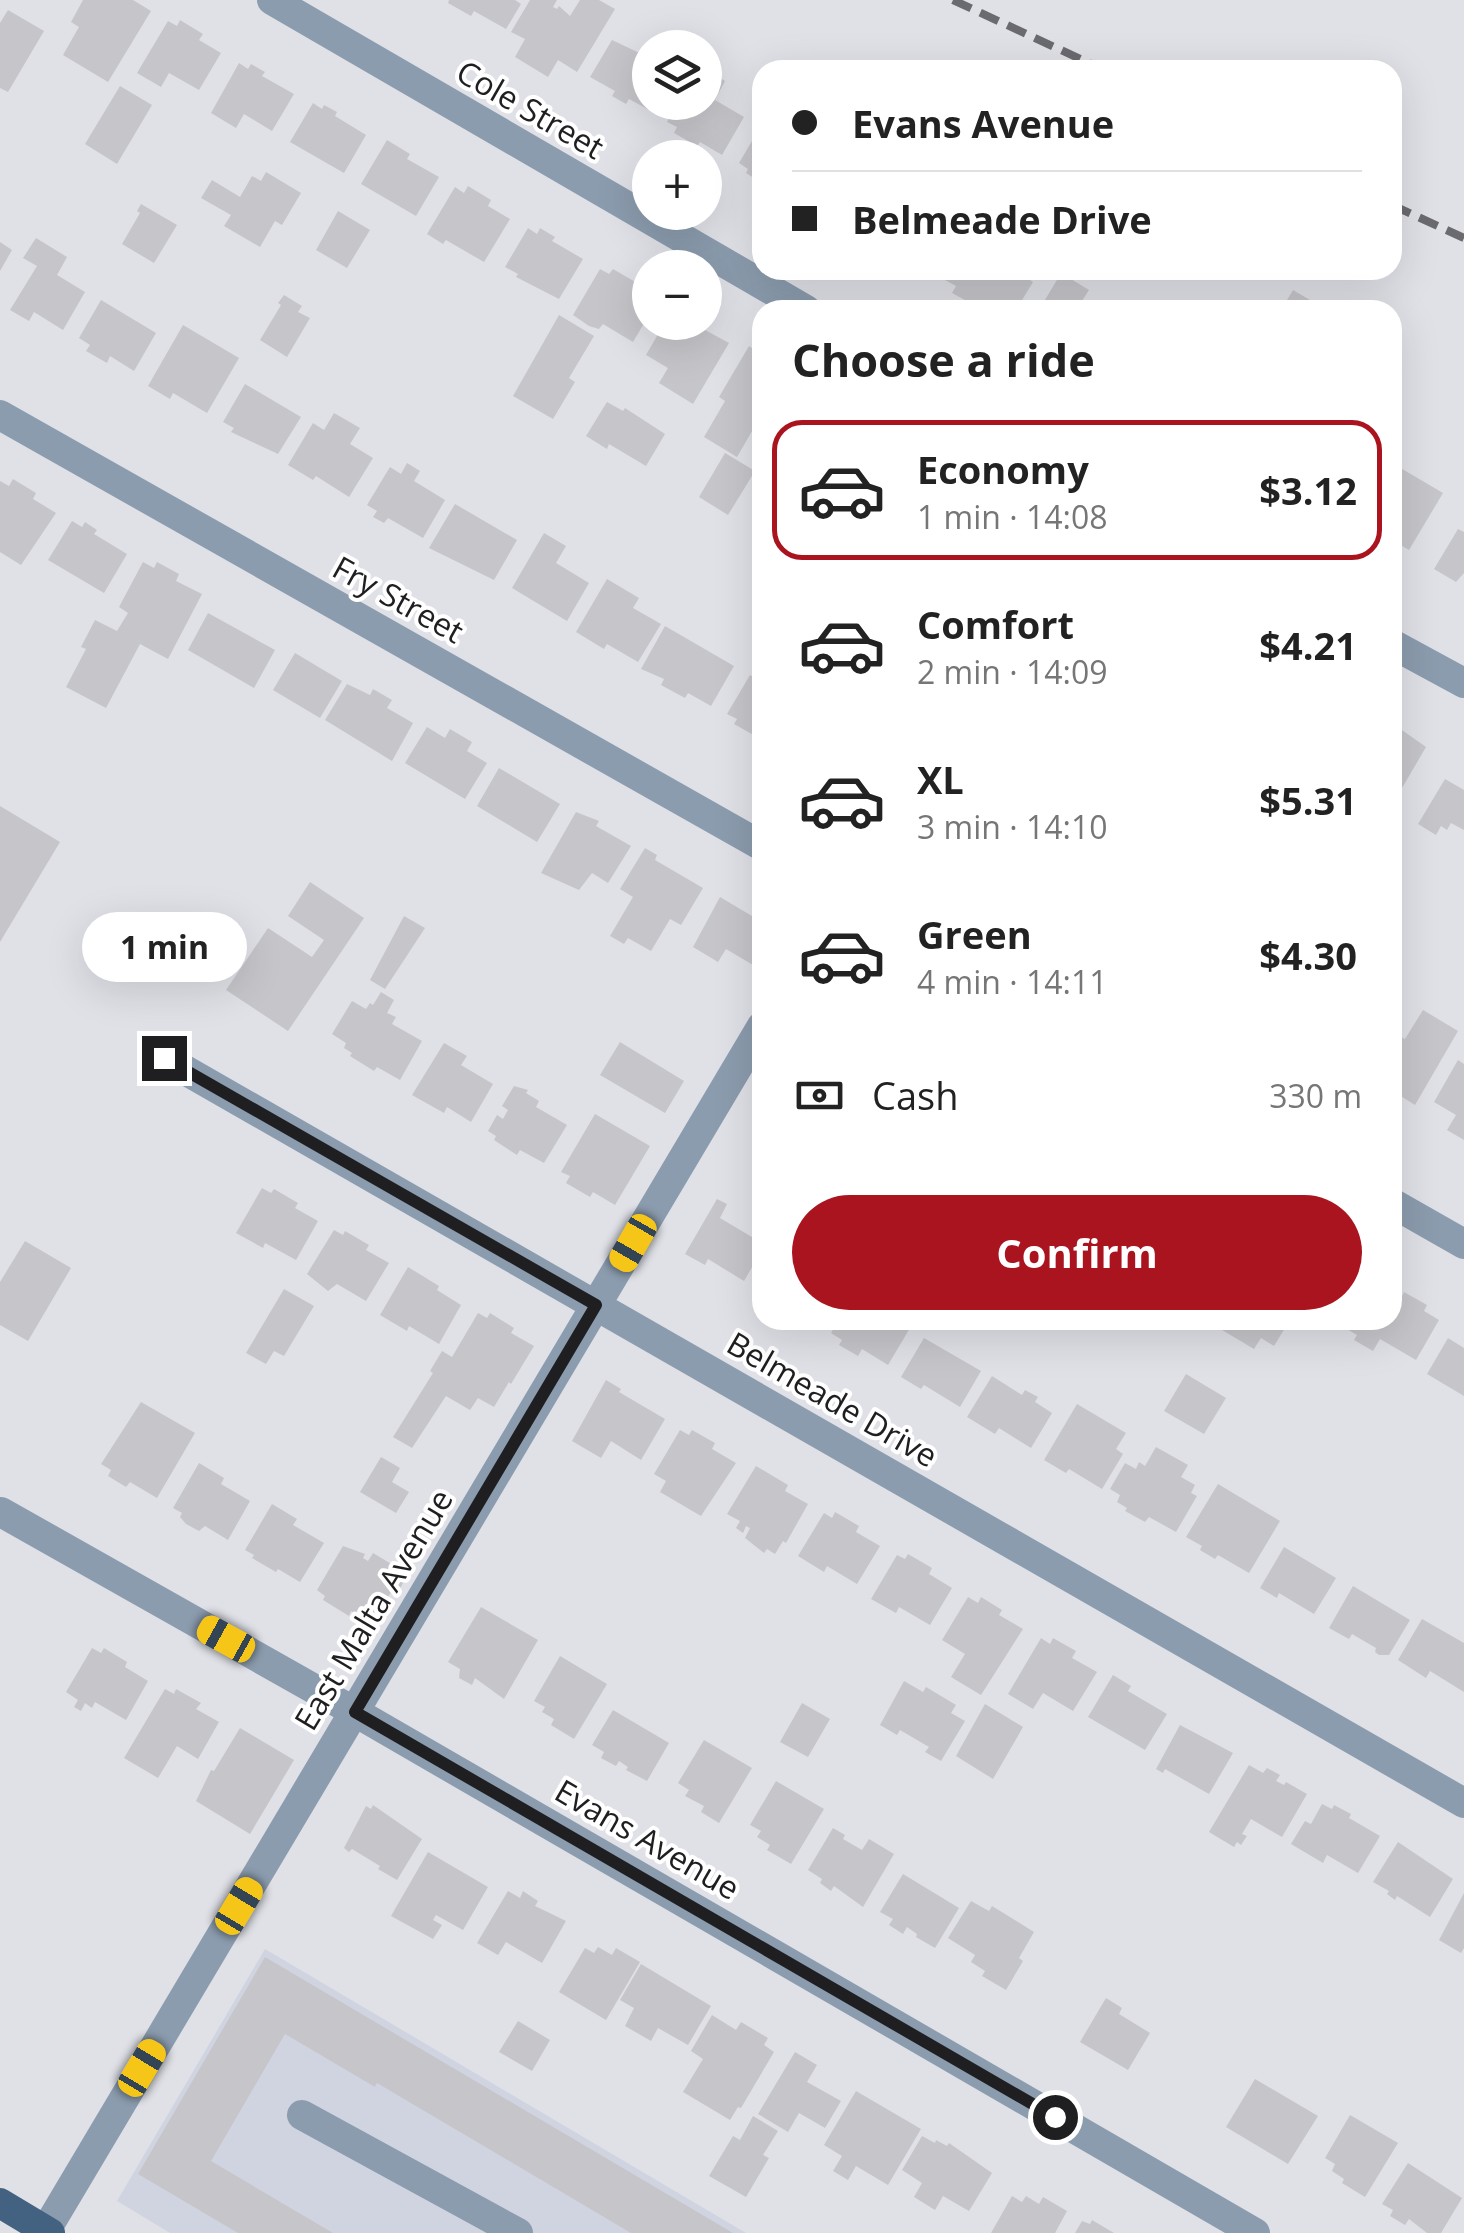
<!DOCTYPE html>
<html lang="en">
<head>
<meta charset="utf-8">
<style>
  body { margin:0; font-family:"Open Sans",sans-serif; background:#f2f2f2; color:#222; height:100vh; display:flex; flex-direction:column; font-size:38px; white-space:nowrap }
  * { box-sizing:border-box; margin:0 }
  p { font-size:32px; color:#767676 }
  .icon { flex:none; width:55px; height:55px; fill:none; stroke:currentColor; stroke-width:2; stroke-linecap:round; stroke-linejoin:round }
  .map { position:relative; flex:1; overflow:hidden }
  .panel { position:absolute; left:752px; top:300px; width:650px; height:1030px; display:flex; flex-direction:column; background:#fff; border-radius:30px; box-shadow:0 10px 40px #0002 }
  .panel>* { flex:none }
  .hud { position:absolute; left:752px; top:60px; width:650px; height:220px; border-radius:30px; box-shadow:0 10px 40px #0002; display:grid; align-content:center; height:220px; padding:0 40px; background:#fff }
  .fabs { position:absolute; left:632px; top:30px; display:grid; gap:20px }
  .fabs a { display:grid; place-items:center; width:90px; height:90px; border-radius:50%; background:#fff; box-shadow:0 10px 40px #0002; font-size:50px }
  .end { position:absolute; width:45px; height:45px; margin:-22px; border:12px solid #1f1f22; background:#fff; box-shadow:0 0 0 5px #fff }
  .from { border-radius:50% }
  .bubble { position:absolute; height:70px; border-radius:35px; background:#fff; box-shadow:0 10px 40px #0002; font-size:32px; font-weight:700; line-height:70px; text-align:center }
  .car { position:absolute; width:30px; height:60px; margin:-30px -15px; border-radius:12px; box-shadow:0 0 8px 2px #0007; background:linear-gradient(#f5c518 24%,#345 0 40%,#f5c518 0 76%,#345 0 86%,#f5c518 0) }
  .hud b { display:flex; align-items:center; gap:35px; height:95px; font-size:38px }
  .hud b+b { border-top:2px solid #e0e0e0 }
  .hud i { width:25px; height:25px; background:#222 }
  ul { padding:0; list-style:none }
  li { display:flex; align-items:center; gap:30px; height:140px; margin:0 20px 15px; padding:0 20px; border:5px solid transparent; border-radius:30px }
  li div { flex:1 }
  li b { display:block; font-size:38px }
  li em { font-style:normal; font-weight:700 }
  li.current { border-color:#a9141f }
  li>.icon { width:90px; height:90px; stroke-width:1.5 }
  h2 { padding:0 40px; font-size:45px; line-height:120px }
  .pay { display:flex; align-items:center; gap:25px; height:110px; padding:0 40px; font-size:38px }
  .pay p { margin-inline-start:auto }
  .action { display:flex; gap:20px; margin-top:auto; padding:20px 40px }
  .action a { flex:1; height:115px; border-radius:60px; background:#a9141f; color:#fff; font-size:40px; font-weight:700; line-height:115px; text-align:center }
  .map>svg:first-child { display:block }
  .built { fill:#d0d4e1 }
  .building { fill:#c6c5ca }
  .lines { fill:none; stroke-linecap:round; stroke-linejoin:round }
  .minor { stroke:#8b9cae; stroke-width:30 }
  .major { stroke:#436181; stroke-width:30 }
  .rail { stroke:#6a6a6f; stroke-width:8; stroke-dasharray:20 10; stroke-linecap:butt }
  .route { stroke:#1f1f22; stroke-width:12 }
  .labels { text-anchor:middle; stroke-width:8; stroke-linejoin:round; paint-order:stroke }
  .street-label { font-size:32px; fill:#1f1f22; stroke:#fff }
</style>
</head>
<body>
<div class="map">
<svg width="1464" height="2233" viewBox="0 0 1464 2233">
  <rect width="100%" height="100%" fill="#dfe1e7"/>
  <path class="built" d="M265,1949l481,284h-576l-53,-32z"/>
  <path class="building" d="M83,0h50l18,11 -43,71 -45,-27 16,-28 -8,-5z
    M449,0h66l6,4 -15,25 -32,-18 -3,5 -23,-13z
    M530,0h27l-4,7 4,2 2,-3 11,10 10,-16h19l16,9 -38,63 -19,-12 -10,17 -33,-20 10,-18 -14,-7z
    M8,10l36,21 -36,61 -8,-4v-65z
    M180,20l23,14 -4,6 22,13 -22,37 -30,-17 -8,14 -24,-14 31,-52 9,5z
    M612,40l38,18v44h6l-5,9 -22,-12 -3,5 -14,-8 3,-5 -25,-14z
    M239,63l9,6 3,-5 14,8 -3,4 32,18 -22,37 -28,-17 -8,14 -25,-15z
    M705,69l20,12 -10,19 29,17 -22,38 -22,-13 -3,4 -23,-13 3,-6 -10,-5 11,-20h27z
    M120,86l32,19 -35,59 -32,-20z
    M313,103l9,6 2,-4 13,7 -2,4 31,19 -22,38 -54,-31z
    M762,124v59l-16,-10 2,-4 -9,-6z
    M387,140l23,14 -3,5 32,18 -23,39 -55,-32z
    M266,172l35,21 -19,32 -7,-4 -15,26 -36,-21 7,-11 -30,-17 11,-18 28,17 12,-21 9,5z
    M468,186l23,14 -3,6 22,13 -26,43 -38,-22 -3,4 -16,-10 28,-47 9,6z
    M141,204l36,21 -23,38 -32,-19 18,-31 -3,-2z
    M338,211l32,19 -23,38 -31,-18z
    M528,228l9,6 3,-6 15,9 -3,4 31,18 -24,40 -43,-22 2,-3 -13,-7z
    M36,238l31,19 -10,18 28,17 -22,38 -29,-18 -5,9 -19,-11 27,-44 -14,-8z
    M0,242l12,8 -12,21z
    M600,269l9,5 4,-5 24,14 -4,5 17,10v15l-17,29 -30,-18 -4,5 -10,-3 -16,-11z
    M948,270h66l19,12 -17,28h-23l-16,-10 -3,5 -22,-12 4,-7 -13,-7z
    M1061,273l28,17 -11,17 5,3h-44z
    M1293,290l34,20h-46z
    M284,295l18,11 -4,6 12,6 -23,39 -27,-17 21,-35 -3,-2z
    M101,300l55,33 -22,38 -24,-15 -3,7 -21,-12 4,-6 -11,-7z
    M559,315l35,21 -25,42 6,4 -22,37 -40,-23z
    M665,322h42l-2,8 24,13 -36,61 -34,-21 9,-15 -22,-13z
    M183,325l56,33 -32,55 -34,-20 -3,6 -22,-13z
    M749,346l13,9v59l-25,43 -33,-20 21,-36 -6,-4z
    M245,384l56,33 -23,37 -47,-22 3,-4 -11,-6z
    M607,402l16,9 2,-3 40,26 -19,32 -37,-22 -2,5 -21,-13z
    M334,413l26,15 -10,16 23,14 -24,39 -33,-21 -3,4 -25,-15 25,-42 11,7z
    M725,453l30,18 -27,44 -29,-18z
    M407,463l13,8 -6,10 31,19 -22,38 -35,-20 -4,5 -11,-6 4,-6 -10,-6 23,-38 11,7z
    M1392,463l51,30 -34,57 -17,-10z
    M13,479l23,14 -3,6 23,14 -35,52 -21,-13v-71l9,5z
    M455,504l62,36 -23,40 -65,-32z
    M72,521l10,6 3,-5 12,8 -3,4 33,20 -23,39 -56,-33z
    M1458,529l6,3v41l-8,9 -22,-13z
    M544,533l22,13 -10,17 33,20 -22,38 -55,-33z
    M143,562l11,6 3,-6 22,12 -3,7 26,13 -34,65 -28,-15 -34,64 -40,-21 20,-38 -5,-2 14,-27 22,11 11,-18 -9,-6z
    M607,579l32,19 -6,10 28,16 -23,38 -31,-18 -3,5 -28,-17z
    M208,613l67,37 -21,38 -66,-38z
    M665,626l69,40 -23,40 -23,-13 -3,5 -24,-13 3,-6 -23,-10z
    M295,653l47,28 -22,37 -47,-28z
    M750,675l12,8v51l-2,-2 -3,5 -23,-13 3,-5 -10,-5z
    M347,684l23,11 3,-6 19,11 -5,8 26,15 -21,38 -67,-41z
    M1392,723l34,24 -24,41 -6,-4 -4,5z
    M427,727l18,11 5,-9 22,13 -5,9 20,12 -22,36 -60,-36z
    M499,768l61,36 -23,38 -60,-36z
    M1445,779l19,11v40l-13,-7 -4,7 -6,-4 -5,9 -18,-11z
    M0,806l60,36 -60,100z
    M576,812l23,9 -3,5 35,20 -23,37 -16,-10 -13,17 -38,-17z
    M645,848l12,7 -2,5 48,28 -22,37 -11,-6 -19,32 -23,-13 -4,6 -14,-8 23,-39 -13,-8z
    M310,882l54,36 -76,113 -62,-41 42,-62 44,29 12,-17 -36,-24z
    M720,897l42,25v26l-9,17 -27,-16 -8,13 -25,-15z
    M404,916l21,12 -40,61 -15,-9z
    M381,992l13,8 -7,13 9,4 -4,7 30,17 -22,39 -23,-13 -3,4 -24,-15 2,-3 -8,-5 2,-5 -14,-9 20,-33 14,8 4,-6 3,2z
    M1423,1010l35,21 -43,74 -16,-10 -3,5 -4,-1v-67l13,7z
    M620,1042l64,39 -19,32 -65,-38z
    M444,1043l23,13 -6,9 32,19 -22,38 -24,-15 -3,6 -32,-18z
    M1458,1060l6,4v76l-17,-10 9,-15 -22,-13z
    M514,1086l14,4 -2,3 13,8 -3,6 31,18 -23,38 -24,-13 -3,5 -23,-15 2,-4 -8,-5 9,-16 6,4 5,-9 -6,-4z
    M595,1114l55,32 -35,59 -22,-13 -3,5 -24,-14 4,-7 -9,-4z
    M262,1188l9,5 3,-4 24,14 -3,5 23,13 -22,39 -31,-17 -2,5 -27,-15z
    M717,1199l10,5 -7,14 42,25v7l-18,31 -36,-22 -3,6 -20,-11z
    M334,1230l9,5 2,-4 24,14 -3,5 23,13 -23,38 -29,-17 -9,7 -21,-17z
    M25,1241l46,27 -43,73 -28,-16v-43z
    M408,1267l31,19 -2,4 24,15 -22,39 -30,-18 -2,5 -27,-16z
    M284,1289l30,17 -30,50 -10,-5 -8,13 -20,-11z
    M1404,1292l23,13 -3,6 15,9 -23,40 -36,-21 -7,12 -19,-11 3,-5 -17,-10 3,-5h49v-27l9,5z
    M478,1313l9,5 3,-5 24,15 -3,5 23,13 -23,38 -2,-2 -15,25 -16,-9 -8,12 -24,-14 -34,52 -19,-11 40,-64 -3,-2 12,-20 10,6z
    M839,1320h56l15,8 -22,37 -26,-16 -4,7 -19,-11 3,-5 -11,-7z
    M1228,1320h62l-16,26 -13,-8 -7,11 -32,-19z
    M924,1338l57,33 -21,36 -36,-22 -3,4 -20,-12z
    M1448,1338l16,10v48l-37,-22z
    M1186,1374l40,24 -22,36 -40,-23z
    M992,1376l30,19 3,-5 13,7 -3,5 17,11 -21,35 -32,-20 -4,6 -28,-17z
    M606,1380l15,9 -2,3 46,27 -24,41 -30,-19 -10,17 -29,-17z
    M141,1402l54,31 -38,65 -27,-16 -4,5 -18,-11 3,-6 -10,-6z
    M1077,1404l49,29 -10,16 7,5 -21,35 -33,-20 -3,4 -22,-13z
    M680,1430l9,5 3,-5 23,13 -3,6 24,14 -35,53 -41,-24 6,-11 -12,-7z
    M1156,1447l32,18 -7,12 14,8 -4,8 6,3 -21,36 -27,-15 -4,5 -20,-11 2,-3 -10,-6 3,-7 -10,-6 15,-26 11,6 3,-7 6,4z
    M381,1457l19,11 -8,14 17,10 -13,21 -36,-21z
    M199,1463l25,15 -3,6 29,17 -22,39 -23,-14 -6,5 -13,-7 -6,-7 2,-4 -9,-5z
    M756,1466l32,19 -3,6 23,13 -22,39 -3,-2 -8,13 -8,-5 -3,4 -19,-15 5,-10 -4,-2 -3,7 -7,-5 4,-7 -13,-7z
    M1218,1484l62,37 -31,52 -31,-18 -3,4 -15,-9 2,-4 -16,-9z
    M272,1504l25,15 -4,6 31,18 -24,39 -22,-13 -2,3 -24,-14 2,-3 -9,-5z
    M835,1512l24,14 -3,6 24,14 -23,38 -30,-18 -3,6 -26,-16 26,-43 8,5z
    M343,1546l22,8 -2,4 5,3 5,-8 35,21 -10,18 -5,-3 -21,34 -21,-12 -2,5 -26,-16 2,-4 -8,-6z
    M1284,1547l52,31 -22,36 -35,-21 -2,5 -17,-10z
    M908,1554l24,14 -3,6 23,14 -22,37 -31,-18 -3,6 -25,-14 26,-44 8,4z
    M1353,1586l57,34 -21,35h-10l-4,-3 1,-4 -24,-14 -3,5 -20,-11z
    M968,1597l10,6 3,-6 21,13 -3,5 24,14 -42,66 -30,-18 14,-23 -23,-14z
    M481,1607l57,33 -34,59 -29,-21 -3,7 -13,-7 1,-9 -12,-7z
    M1422,1619l42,24v49l-34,-21 -4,7 -28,-18z
    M1041,1638l9,6 3,-6 23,13 -4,7 25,14 -24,39 -30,-18 -10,16 -25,-15z
    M92,1648l9,5 3,-5 23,14 -2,5 23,14 -22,39 -31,-18 -3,6 -7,-5 -4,8 -7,-4 4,-7 -12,-8z
    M560,1656l47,28 -33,55 -23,-14 3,-6 -12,-7 3,-5 -11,-6z
    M1113,1675l18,11 -3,5 39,23 -22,36 -57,-33z
    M904,1681l19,11 3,-5 30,18 -5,8 14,8 -24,40 -16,-9 4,-5 -29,-17 -3,5 -17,-10z
    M165,1689l9,5 2,-5 25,14 -5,6 23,13 -21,37 -21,-13 -19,32 -34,-20z
    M802,1703l28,16 -22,38 -28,-15z
    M985,1704l38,23 -30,52 -37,-23z
    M613,1710l56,33 -22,38 -21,-11 2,-3 -9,-6 -3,5 -15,-8 3,-6 -12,-7z
    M1180,1725l53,28 -24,41 -44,-25 -2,4 -7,-4z
    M240,1728l54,32 -44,74 -54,-33 15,-31 3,1z
    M704,1740l48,28 -33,55 -18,-11 3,-6 -19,-10 4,-6 -11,-7z
    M1249,1765l14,8 4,-5 13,7 -4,6 8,4 2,-3 21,12 -25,43 -31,-18 -9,15 5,2 -6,9 -4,-3 -3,5 -25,-15z
    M776,1781l48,28 -33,55 -24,-14 3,-5 -13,-8 4,-6 -11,-6z
    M1322,1804l10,5 2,-4 17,9 -2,4 31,18 -22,37 -31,-18 -4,8 -32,-19 14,-23 6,3z
    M373,1805l49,34 -25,41 -19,-11 2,-3 -28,-17 -3,3 -5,-4 22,-42 5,3z
    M833,1828l12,7 -2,4 19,11 7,-11 25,15 -31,53 -29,-21 -3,5 -11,-8 2,-4 -14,-9z
    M1398,1842l55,37 -23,38 -33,-21 -2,4 -8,-6 2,-3 -16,-9z
    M428,1852l60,35 -25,43 -27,-15 -3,5 9,5 -9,14 -42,-23z
    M903,1874l56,34 -24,40 -19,-11 1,-3 -10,-7 -4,7 -14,-9 4,-6 -13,-7z
    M508,1891l12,7 3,-7 15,10 -3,5 31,15 -24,42 -36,-21 -8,13 -21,-12z
    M1464,1893v55l-3,5 -22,-13z
    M971,1901l18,10 3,-5 42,26 -15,26 4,3 -17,29 -24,-14 3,-5 -14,-9 4,-7 -27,-17z
    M598,1947l14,8 4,-7 24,14 -34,58 -47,-28 26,-44 9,5z
    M265,1957l468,276h-102l-254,-150 -2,4 -90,-53 -74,127 122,72h-95l-100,-59z
    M641,1964l70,42 -23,39 -30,-17 -7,13 -26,-15 9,-18 -14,-8z
    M1106,1998l16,10 -3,6 31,19 -22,37 -48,-28z
    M712,2015l24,15 5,-8 27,16 -4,7 10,7 -33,56 -3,-1 -8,13 -47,-28 20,-33 -12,-8z
    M518,2021l32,19 -18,31 -33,-19z
    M795,2052l22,13 -10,17 34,19 -16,27 -26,-15 -11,19 -30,-18z
    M1255,2079l63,37 -30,48 -62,-37z
    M856,2091l65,38 -33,56 -32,-19 -8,14 -15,-9 9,-15 -18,-11z
    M1350,2115l48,28 -33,54 -23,-14 2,-4 -12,-8 3,-7 -10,-6z
    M753,2116l25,15 -15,24 6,3 -23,39 -37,-21 24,-40 7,4z
    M922,2136l13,7 1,-3 11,6 2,-3 43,30 -23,38 -26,-15 -8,14 -21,-13 8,-14 -20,-13z
    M1408,2163l54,35 -21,35h-14l-18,-14 -4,6 -15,-9 3,-6 -11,-6z
    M1012,2196l10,6 4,-6 13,8 4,-7 24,14 -12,22h-64z
    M1092,2220l22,13h-39l7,-12 8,3z"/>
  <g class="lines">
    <path class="minor" d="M272,0l534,310
      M0,415l762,431
      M1392,644l72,39
      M164,1058l1300,745
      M1392,1203l72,41
      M1,1512l354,200 900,521
      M302,2115l216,118
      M46,2230l716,-1204"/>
    <path class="major" d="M0,2203l50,30"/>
    <path class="rail" d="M953,0l151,70
      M1392,205l72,33"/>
  </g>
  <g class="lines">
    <path class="route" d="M164,1058l432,247 -241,407 700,405"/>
  </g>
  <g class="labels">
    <g class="street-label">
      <text transform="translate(530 110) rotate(30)" y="11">Cole Street</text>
      <text transform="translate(398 600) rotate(29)" y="11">Fry Street</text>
      <text transform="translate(832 1400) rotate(30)" y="11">Belmeade Drive</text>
      <text transform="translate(374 1610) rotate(-59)" y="11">East Malta Avenue</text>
      <text transform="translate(647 1840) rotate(30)" y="11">Evans Avenue</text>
    </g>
  </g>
</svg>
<div class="fabs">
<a><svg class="icon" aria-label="layers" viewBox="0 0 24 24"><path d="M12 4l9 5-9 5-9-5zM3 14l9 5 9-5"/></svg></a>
<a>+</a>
<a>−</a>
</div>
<i class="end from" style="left:1055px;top:2117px"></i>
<i class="end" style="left:164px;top:1058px"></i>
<div class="bubble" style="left:82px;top:912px;width:165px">1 min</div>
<i class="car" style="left:633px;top:1243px;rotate:210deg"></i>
<i class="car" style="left:226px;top:1639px;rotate:299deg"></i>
<i class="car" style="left:239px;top:1906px;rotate:31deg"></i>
<i class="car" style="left:142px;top:2068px;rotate:31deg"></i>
<div class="hud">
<b><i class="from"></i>Evans Avenue</b>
<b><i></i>Belmeade Drive</b>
</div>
<section class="panel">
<h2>Choose a ride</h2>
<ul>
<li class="current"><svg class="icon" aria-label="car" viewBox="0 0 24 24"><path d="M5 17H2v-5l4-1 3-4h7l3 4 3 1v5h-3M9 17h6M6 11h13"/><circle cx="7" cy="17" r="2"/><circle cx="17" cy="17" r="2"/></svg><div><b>Economy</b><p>1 min · 14:08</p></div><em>$3.12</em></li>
<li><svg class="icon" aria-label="car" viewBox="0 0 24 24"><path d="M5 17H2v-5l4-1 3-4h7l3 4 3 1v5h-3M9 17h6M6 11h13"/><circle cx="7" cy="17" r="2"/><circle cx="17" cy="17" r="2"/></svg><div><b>Comfort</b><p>2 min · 14:09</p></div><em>$4.21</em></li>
<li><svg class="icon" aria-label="car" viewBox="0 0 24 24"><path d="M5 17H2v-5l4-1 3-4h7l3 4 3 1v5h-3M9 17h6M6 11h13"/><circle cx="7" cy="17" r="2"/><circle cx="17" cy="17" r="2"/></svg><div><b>XL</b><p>3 min · 14:10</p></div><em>$5.31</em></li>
<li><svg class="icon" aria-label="car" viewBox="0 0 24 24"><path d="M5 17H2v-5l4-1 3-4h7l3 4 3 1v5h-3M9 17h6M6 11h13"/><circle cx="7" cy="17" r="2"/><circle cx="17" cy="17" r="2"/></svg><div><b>Green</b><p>4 min · 14:11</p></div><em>$4.30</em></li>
</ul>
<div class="pay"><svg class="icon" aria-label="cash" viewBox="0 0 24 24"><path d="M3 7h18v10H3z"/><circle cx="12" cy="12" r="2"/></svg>Cash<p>330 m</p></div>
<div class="action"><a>Confirm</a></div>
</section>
</div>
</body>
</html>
